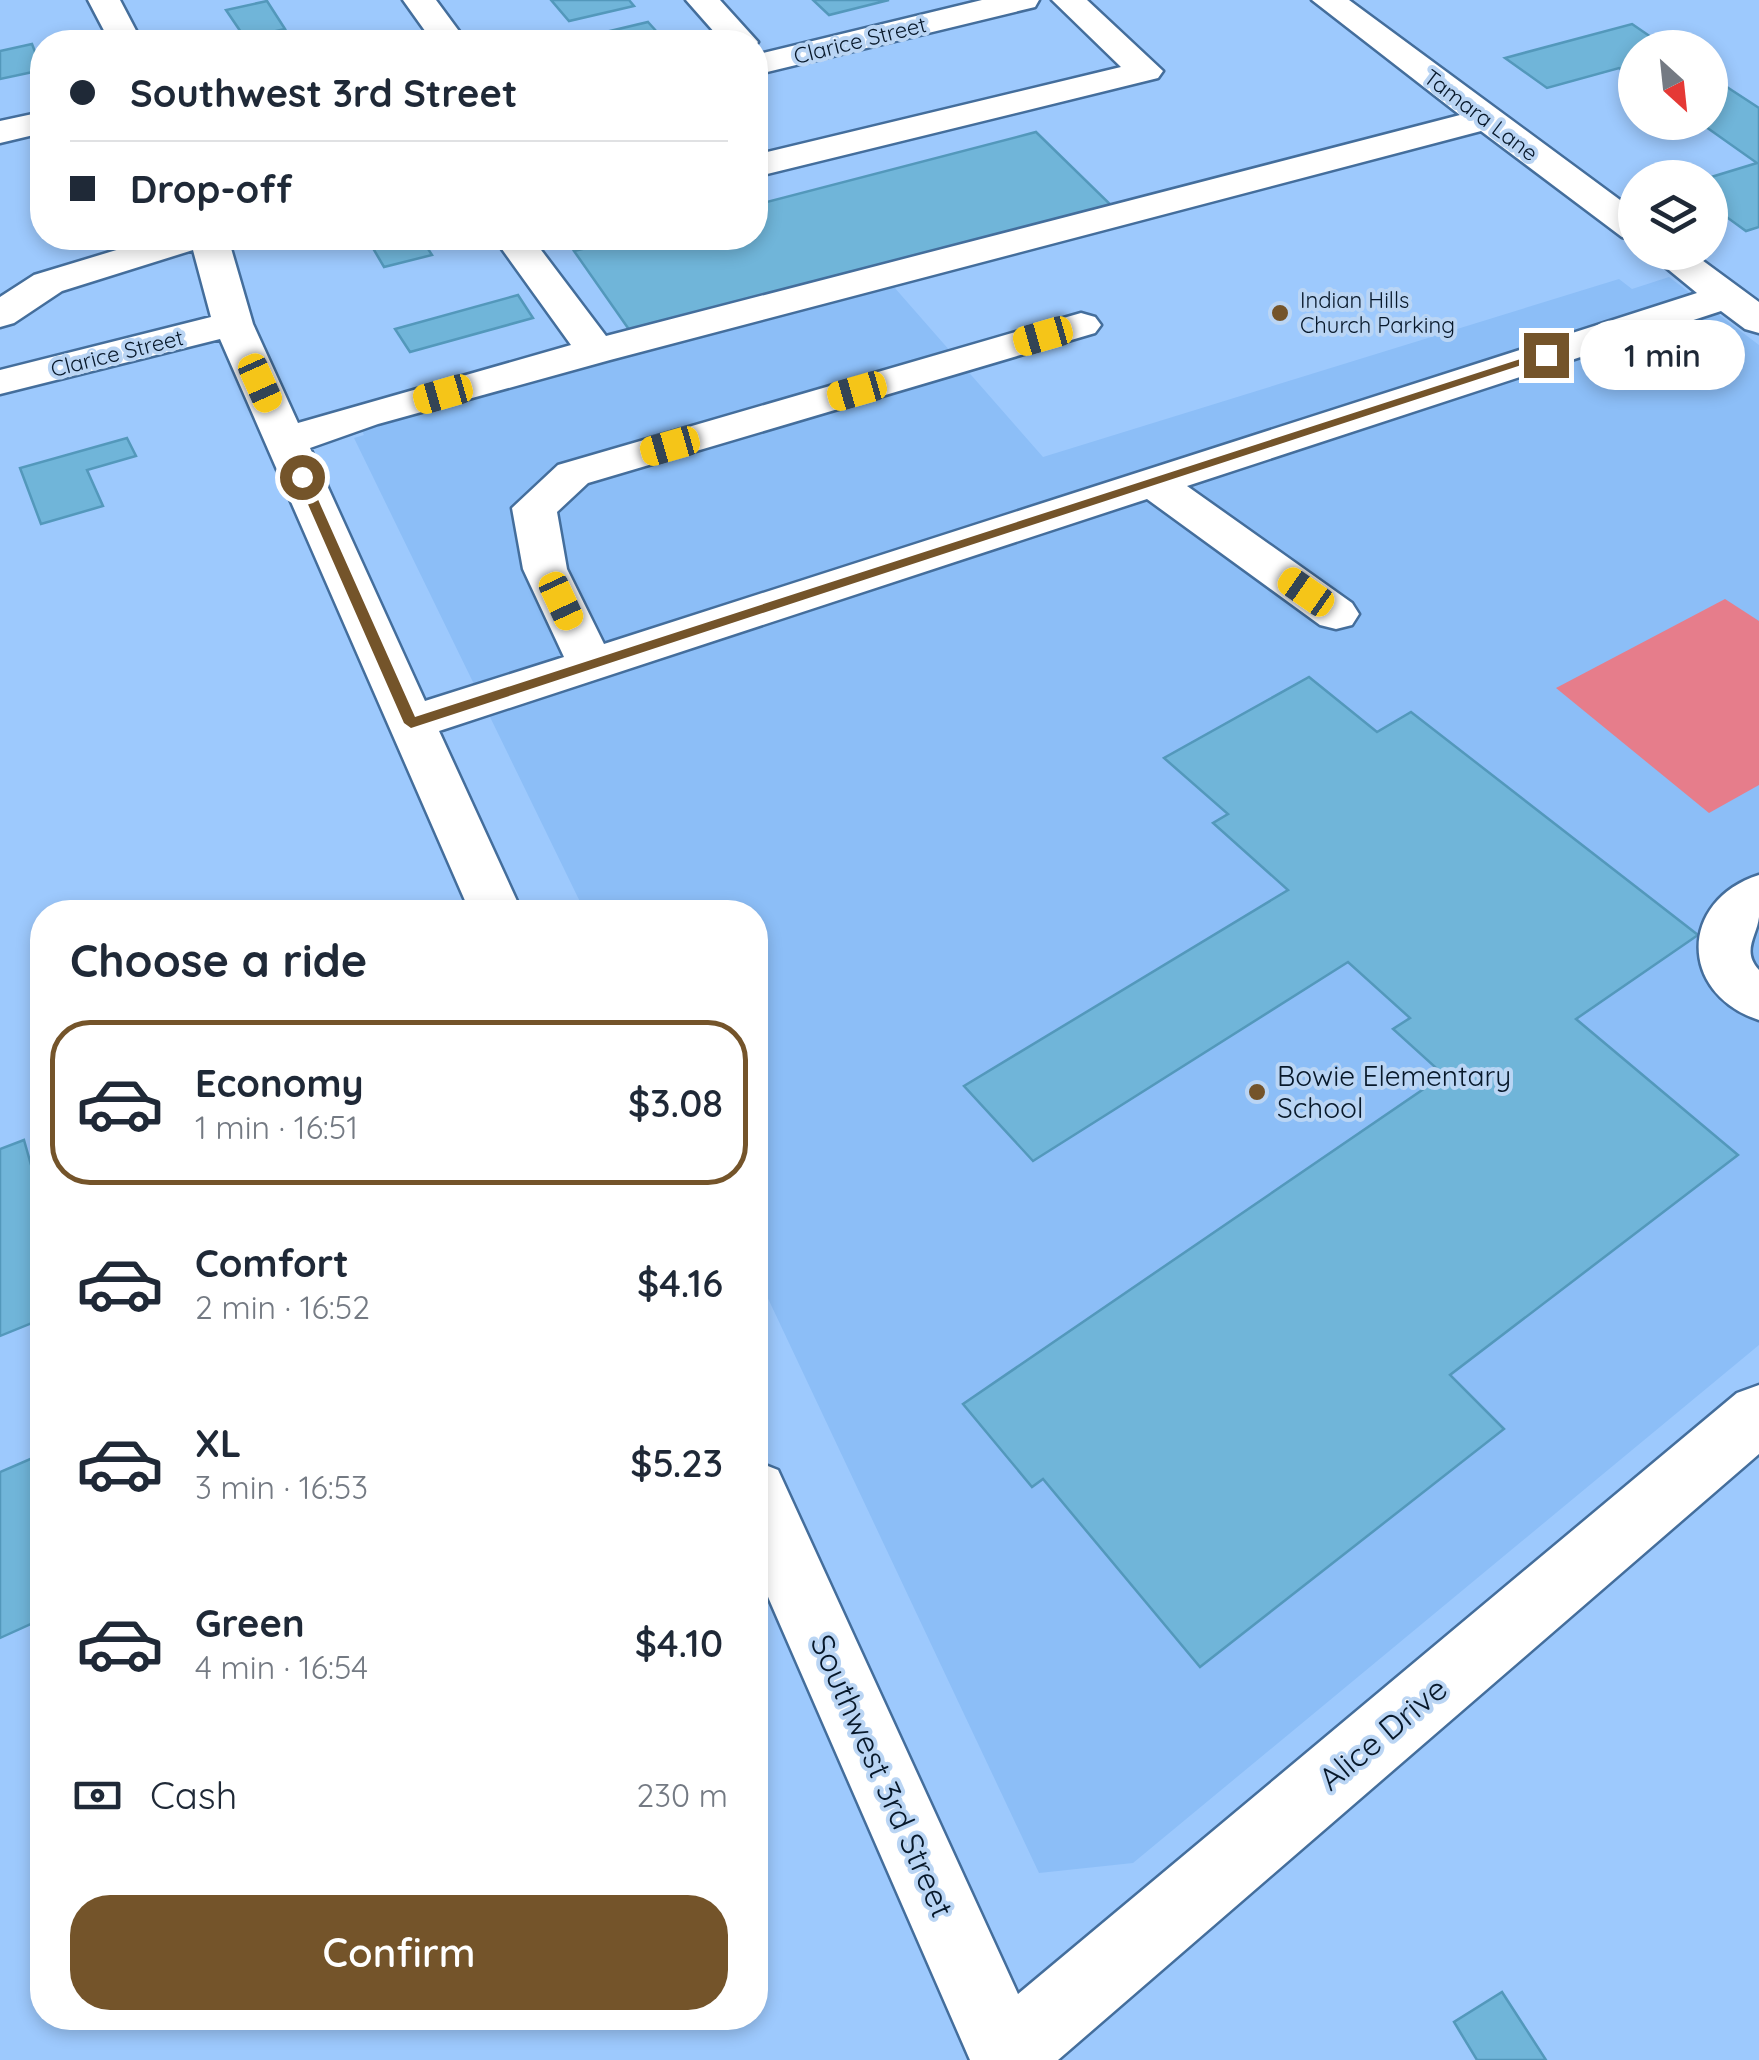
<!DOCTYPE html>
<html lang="en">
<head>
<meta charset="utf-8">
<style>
  body { margin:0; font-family:Quicksand,sans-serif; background:#f6f6f7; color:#1f2937; height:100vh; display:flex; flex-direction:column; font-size:38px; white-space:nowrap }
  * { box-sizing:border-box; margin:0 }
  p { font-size:32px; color:#747a83 }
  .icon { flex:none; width:55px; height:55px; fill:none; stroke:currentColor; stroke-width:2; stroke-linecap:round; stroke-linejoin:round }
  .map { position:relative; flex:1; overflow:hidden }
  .sheet { position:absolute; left:30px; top:900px; width:738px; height:1130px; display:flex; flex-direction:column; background:#fff; border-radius:40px; box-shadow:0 5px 15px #0003 }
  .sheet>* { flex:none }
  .guide { position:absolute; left:30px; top:30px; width:738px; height:220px; border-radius:40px; box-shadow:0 5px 15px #0003; display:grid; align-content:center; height:220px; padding:0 40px; background:#fff }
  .needle { width:65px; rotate:153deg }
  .fabs { position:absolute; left:1618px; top:30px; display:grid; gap:20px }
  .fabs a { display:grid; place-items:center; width:110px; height:110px; border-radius:50%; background:#fff; box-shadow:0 5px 15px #0003; font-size:50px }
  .end { position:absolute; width:45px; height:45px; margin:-22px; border:12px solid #74542a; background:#fff; box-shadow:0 0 0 5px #fff }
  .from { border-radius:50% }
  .bubble { position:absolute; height:70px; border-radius:35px; background:#fff; box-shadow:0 5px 15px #0003; font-size:32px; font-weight:600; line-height:70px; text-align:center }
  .car { position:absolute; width:30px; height:60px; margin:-30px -15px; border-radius:12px; box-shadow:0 0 8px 2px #0007; background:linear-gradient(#f5c518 24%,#345 0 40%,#f5c518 0 76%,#345 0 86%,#f5c518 0) }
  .guide b { display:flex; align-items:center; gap:35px; height:95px; font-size:38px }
  .guide b+b { border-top:2px solid #e0e1e3 }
  .guide i { width:25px; height:25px; background:#1f2937 }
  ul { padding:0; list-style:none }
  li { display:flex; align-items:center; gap:30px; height:165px; margin:0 20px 15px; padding:0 20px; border:5px solid transparent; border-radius:40px }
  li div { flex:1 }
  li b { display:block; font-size:38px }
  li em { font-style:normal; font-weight:600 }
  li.on { border-color:#74542a }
  li>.icon { width:90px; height:90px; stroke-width:1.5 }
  h2 { padding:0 40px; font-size:45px; line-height:120px }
  .pay { display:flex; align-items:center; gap:25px; height:110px; padding:0 40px; font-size:38px }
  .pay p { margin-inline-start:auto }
  .action { display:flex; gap:20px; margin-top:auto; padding:20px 40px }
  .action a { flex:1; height:115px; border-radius:40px; background:#74542a; color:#fff; font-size:40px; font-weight:600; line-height:115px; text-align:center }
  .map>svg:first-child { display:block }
  .built { fill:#8cbef7 }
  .green { fill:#e67d8b }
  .building { fill:#70b5d9; stroke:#5398bb; stroke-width:2.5 }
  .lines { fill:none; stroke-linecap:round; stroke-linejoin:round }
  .minor-casing { stroke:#446e9c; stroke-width:5 }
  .minor { fill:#fff; fill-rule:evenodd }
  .route { fill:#74542a }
  .poi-dot { fill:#74542a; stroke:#bad5f4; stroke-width:4 }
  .labels { text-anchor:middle; stroke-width:8; stroke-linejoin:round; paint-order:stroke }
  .far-street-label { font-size:22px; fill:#07182a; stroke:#bad5f4 }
  .far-poi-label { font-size:22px; fill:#07182a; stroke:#bad5f4; text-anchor:start }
  .poi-label { font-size:28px; fill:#07182a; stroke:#bad5f4; text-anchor:start }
  .near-street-label { font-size:32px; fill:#07182a; stroke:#bad5f4 }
</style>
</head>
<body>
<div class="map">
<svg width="1759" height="2060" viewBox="0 0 1759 2060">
  <rect width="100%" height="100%" fill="#9dc9fd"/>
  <path class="built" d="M1669,277l90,68v1000l-626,518 -94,10 -284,-602v-359h-170l-231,-474 10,-3 -7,-14 515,-140 9,10 13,-4 149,170 576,-178 13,10z"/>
  <path class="green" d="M1725,599l34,22v164l-50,28 -153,-125z"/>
  <path class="building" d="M551,0h78l5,6 -65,15z
    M813,0h76l-60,15z
    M267,1l18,28 -40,9 -19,-28z
    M648,22l18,20 -94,-2z
    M1632,24l35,24h-32v31l-16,-11 -72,20 -42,-30z
    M32,44l10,26 -42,9v-28z
    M1710,76l49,32v119l-13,4 -18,-13 -14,4 -4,-3 -2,-41 49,-15 -58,-41h11z
    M1036,132l78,76 -479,130 -61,-87 54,-13h127v-33z
    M367,238h54l11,17 -48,12z
    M518,295l15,23 -123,34 -15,-23z
    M127,438l9,18 -49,14 16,36 -62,18 -21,-56z
    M1309,677l68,55 34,-20 287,223 -122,84 162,136 -288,220 54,54 -304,238 -157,-188 -11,8 -69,-83 481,-329 -51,-46 17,-11 -62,-56 -315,199 -69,-75 324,-196 -75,-67 15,-9 -64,-56z
    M24,1140l18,64v115l-42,17v-187z
    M42,1454v165l-42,19v-166z
    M1502,1992l44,68h-69l-23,-38z"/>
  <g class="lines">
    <g class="minor-casing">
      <path id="minor" d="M88,0h32l22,42h-32z
        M403,0h33l31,42h-34z
        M686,0h34l38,42 -3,4v-4h-32z
        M982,0h57l-4,7 -280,68v-20z
        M1052,0h35l76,71 -5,7 -403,99v-22l366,-88z
        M1312,0h37l286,211v29l-13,-3 -141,-106 -871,229 -232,64 -68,24 115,253 139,-44 -41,-88 -11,-61 46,-43 509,-148 14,-4 14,4 6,8 -6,8 -507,150 -31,29 10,57 37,75 1093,-351 -50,-41h44l68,50v31l-14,-4 -24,-18 -534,175 165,117 7,11 -7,11 -16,4 -16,-4 -173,-126 -708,232 83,181h-52l-250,-573 -220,55v-24l211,-53 -18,-67 -131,41 -48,32 -14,4v-30l34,-22 122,-37h72l25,86 45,99 273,-78 -77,-107h38l74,98 854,-221z
        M42,112v21l-42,10v-22z
        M1759,875c0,14 0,29 0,42 -2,19 -18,34 0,53v50c-80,-26 -81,-119 0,-145z
        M1759,1385v69l-701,606h-88l-215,-493v-106l23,9 240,524 719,-601z"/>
    </g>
    <use href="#minor" class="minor"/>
  </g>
  <path class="route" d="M1542,352l10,3 -1141,373 -7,-5 -108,-246 6,-4 6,4 107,240z"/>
  <g class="poi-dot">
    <circle cx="1280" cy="313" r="10"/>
    <circle cx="1257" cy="1092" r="10"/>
  </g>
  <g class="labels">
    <g class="far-street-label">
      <text transform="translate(860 40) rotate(-14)" y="8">Clarice Street</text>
      <text transform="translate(1481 115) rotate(37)" y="8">Tamara Lane</text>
      <text transform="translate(117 353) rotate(-14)" y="8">Clarice Street</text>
    </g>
    <g class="far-poi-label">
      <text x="1300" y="308">Indian Hills<tspan x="1300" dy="25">Church Parking</tspan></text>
    </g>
    <g class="poi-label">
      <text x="1277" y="1086">Bowie Elementary<tspan x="1277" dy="32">School</tspan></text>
    </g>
    <g class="near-street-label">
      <text transform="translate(1383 1734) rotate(-40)" y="11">Alice Drive</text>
      <text transform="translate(882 1776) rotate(66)" y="11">Southwest 3rd Street</text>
    </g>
  </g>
</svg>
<div class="fabs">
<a><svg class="needle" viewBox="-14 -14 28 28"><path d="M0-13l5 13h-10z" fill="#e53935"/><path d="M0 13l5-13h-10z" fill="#747a83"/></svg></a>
<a><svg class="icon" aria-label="layers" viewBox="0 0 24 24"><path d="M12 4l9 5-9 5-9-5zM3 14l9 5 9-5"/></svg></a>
</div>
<i class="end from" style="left:302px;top:477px"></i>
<i class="end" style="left:1546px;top:355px"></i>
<div class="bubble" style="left:1580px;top:320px;width:165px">1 min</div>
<i class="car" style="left:1043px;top:336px;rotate:254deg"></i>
<i class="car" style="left:260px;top:383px;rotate:156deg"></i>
<i class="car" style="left:857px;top:391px;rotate:254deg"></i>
<i class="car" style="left:443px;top:394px;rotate:254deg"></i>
<i class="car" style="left:670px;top:446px;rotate:254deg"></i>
<i class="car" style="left:1306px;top:592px;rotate:305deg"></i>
<i class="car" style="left:561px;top:601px;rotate:155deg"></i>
<div class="guide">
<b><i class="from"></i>Southwest 3rd Street</b>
<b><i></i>Drop-off</b>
</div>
<section class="sheet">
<h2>Choose a ride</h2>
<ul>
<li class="on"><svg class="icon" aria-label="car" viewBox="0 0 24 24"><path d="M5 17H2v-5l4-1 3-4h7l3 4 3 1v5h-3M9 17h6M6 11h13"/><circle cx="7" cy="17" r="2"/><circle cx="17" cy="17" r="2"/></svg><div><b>Economy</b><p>1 min · 16:51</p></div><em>$3.08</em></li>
<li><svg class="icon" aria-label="car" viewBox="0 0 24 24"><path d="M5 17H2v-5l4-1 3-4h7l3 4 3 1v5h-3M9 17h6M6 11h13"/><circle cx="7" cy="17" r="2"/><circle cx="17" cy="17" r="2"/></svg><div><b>Comfort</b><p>2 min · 16:52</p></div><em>$4.16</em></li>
<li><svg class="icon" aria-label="car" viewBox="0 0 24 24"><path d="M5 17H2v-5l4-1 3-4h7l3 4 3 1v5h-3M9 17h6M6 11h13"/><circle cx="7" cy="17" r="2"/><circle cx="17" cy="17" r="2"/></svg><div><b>XL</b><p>3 min · 16:53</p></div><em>$5.23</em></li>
<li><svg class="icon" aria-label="car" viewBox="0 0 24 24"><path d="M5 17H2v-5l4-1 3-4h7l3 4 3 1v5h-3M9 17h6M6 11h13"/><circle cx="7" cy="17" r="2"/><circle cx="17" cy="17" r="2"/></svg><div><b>Green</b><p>4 min · 16:54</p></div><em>$4.10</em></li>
</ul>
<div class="pay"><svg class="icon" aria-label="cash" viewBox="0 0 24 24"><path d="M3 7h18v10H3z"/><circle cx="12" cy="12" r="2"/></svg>Cash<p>230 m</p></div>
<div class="action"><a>Confirm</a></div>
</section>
</div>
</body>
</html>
